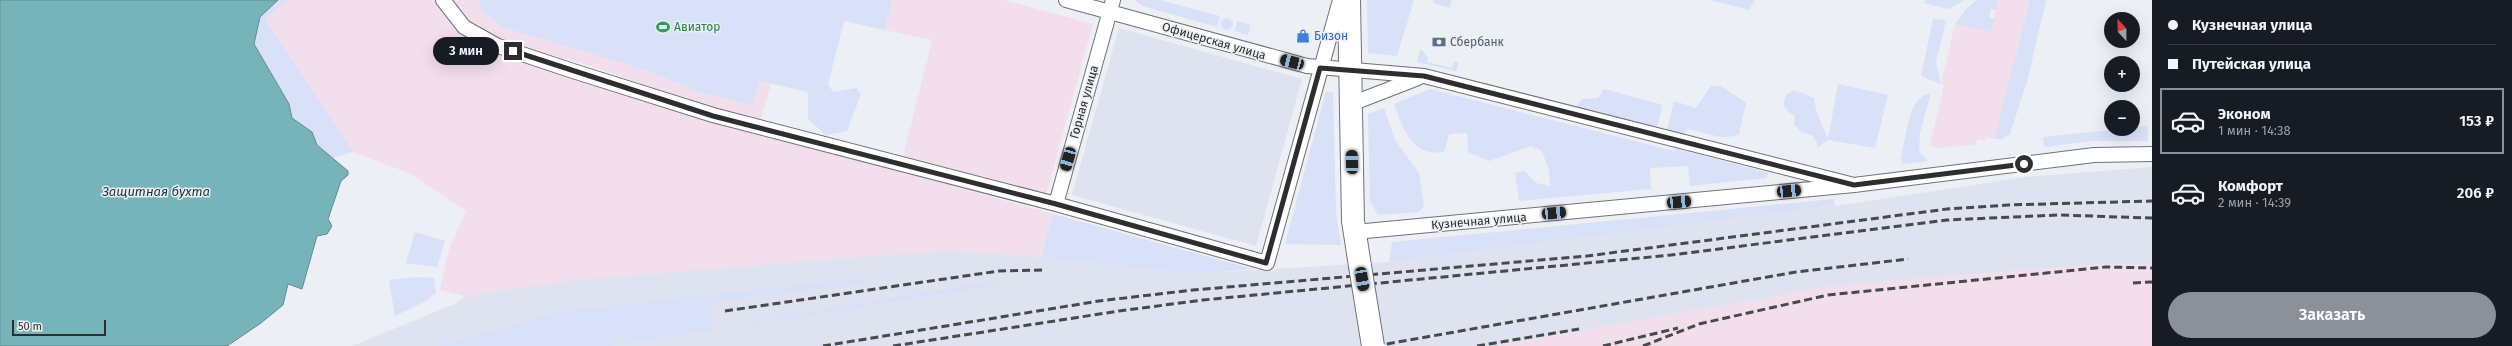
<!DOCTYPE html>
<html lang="ru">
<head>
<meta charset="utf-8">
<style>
  body { margin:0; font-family:"Fira Sans",sans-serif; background:#20242c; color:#f1f3f6; height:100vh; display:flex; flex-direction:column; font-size:15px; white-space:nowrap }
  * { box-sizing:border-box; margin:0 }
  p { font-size:13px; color:#9ea1a6 }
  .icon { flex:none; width:22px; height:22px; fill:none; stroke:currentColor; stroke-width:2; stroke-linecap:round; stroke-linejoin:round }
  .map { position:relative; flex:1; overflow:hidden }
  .drawer { display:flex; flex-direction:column; background:#171b24; width:360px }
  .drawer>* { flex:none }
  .guide { display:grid; align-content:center; height:88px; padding:0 16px; background:#171b24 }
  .needle { width:26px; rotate:338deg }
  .controls { position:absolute; left:2104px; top:12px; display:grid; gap:8px }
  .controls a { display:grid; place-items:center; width:36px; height:36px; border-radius:50%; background:#171b24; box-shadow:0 4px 16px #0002; font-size:20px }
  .scale { position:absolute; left:12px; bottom:10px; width:94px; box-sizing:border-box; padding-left:4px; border:2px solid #2e2e30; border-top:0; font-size:11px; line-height:14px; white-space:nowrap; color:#2e2e30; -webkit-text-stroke:3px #eceff4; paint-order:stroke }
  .end { position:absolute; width:18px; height:18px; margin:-9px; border:5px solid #2e2e30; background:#fff; box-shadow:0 0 0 2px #fff }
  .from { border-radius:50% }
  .bubble { position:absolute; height:28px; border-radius:14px; background:#171b24; box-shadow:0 4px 16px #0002; font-size:13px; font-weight:600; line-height:28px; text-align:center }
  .car { position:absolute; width:12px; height:24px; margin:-12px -6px; border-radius:5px; box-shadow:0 0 3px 1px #0007; background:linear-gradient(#222 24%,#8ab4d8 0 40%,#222 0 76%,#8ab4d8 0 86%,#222 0) }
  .guide b { display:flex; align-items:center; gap:14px; height:38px; font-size:15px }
  .guide b+b { border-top:1px solid #363941 }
  .guide i { width:10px; height:10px; background:#f1f3f6 }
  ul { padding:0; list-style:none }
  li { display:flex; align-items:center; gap:12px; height:66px; margin:0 8px 6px; padding:0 8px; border:2px solid transparent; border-radius:0px }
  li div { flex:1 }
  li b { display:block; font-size:15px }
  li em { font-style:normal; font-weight:600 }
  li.active { border-color:#8c9099 }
  li>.icon { width:36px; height:36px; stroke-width:1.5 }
  .cta { display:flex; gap:8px; margin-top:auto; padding:8px 16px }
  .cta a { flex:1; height:46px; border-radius:24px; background:#8c9099; color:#fff; font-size:16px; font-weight:600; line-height:46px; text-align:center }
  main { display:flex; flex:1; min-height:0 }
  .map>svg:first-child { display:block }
  .built { fill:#dfe3f0 }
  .industrial { fill:#f3deec }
  .green { fill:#d8e1f8 }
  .water { fill:#76b4ba; stroke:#608c91 }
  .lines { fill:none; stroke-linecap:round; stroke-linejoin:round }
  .street-casing { stroke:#707277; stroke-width:16 }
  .primary-casing { stroke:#707277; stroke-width:24 }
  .street { stroke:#fff; stroke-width:14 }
  .primary { stroke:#fff; stroke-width:22 }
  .rail { stroke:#48494b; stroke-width:3; stroke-dasharray:8 4; stroke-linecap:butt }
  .primary-bridge-casing { stroke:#707277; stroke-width:24; stroke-linecap:butt }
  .primary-bridge { stroke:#fff; stroke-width:22 }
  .route { stroke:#2e2e30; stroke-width:5 }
  .labels { text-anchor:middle; stroke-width:3; stroke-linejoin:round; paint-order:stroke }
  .leisure-label { font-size:12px; fill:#27864d; stroke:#eceff4; text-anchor:start }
  .shop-label { font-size:12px; fill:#366cbe; stroke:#eceff4; text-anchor:start }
  .street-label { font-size:12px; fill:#2e2e30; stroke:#eceff4 }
  .service-label { font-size:12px; fill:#4e5e75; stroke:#eceff4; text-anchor:start }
  .water-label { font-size:13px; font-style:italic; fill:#153538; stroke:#eceff4 }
</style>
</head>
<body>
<main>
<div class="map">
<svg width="2152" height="346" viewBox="0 0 2152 346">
  <rect width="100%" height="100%" fill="#eceff4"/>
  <path class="built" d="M1119,28l183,51 -46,167 -184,-51z
    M2152,167v98l-49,-1 -270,22 -337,60h-1144l105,-43 8,-7 114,-17 367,-29 95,7 113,13 53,3 182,-11 446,-56 191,-29z"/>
  <path class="industrial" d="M288,0h151l22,29 249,90 343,95 -12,43 -95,-7 -367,29 -114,17 -25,-6 8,-38 18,-41 -57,-38 -56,-21 -89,-133z
    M449,0h29l4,10 20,17 143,43 57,23 49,12 9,-24 11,3 -10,35 -48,-10 -134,-47 -67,-16 -34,-15 -16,-13z
    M892,0h112l89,24 -47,171 -143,-38 29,-117 -47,-10z
    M1998,0h32l-36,139 -8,-2 -1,4 -8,-2 -1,6 -41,3 -5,-3 14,-60 -3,-1 14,-60 35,8z
    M2103,264l49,1v81h-656l337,-60z"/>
  <path class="green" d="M278,0h10l-23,19 88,133 -21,6 -15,-13 -5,-13 -20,-14c-6,-26 -26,-49 -39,-74l7,-27z
    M478,0h414l-7,30 -41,-9 -16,63 5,8 24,-4 4,6 -14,37 -21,4 -18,-16v-27l-48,-11 -8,24 -50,-12 -57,-23 -143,-43 -20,-17z
    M1135,0h25l60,16 -3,11 -75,-21z
    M1367,0h47l-17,56 -29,-3z
    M1433,0h19l-2,8 -17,-5z
    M1710,0h45l-6,10z
    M1925,0h40l-17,9 -24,-6z
    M1977,0h21l-2,10 -5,-1 -2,9 6,1 -5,13 -35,-8 12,-16z
    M2030,0h16l-18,78 -18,56 -8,5h-8z
    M1221 24a6 6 0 1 1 12 0a6 6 0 1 1-12 0Z
    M1933,19l13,1 -10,42 5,22 -20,-8z
    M1237,21l14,4 -3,10 -13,-4z
    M1420,50l4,2 4,6 -1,4 25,6 2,-7 5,2 -3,8 -39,-9z
    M1838,84l50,11 -13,53 -47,-8 -11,8v-6l-5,-7 -11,-3 -7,-8 1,-8 -7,-4 -5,-8 4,-10 7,-4 20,8 2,12 12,29z
    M1711,86h10l25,17 -7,31c-15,8 -34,-2 -51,-5l-6,5 -15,-4 7,-29 22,7z
    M1430,89l244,62 2,-2 93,24 -3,5 -76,8 -2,-20 -38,2 1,21 -132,12 -4,-28 10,-2 11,12 14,3 -1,-16 -7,-19 -11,-5 -42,15 -21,-9 -1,-19 -18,1 -5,18c-32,5 -41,-23 -50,-48z
    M1604,89l56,15 2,4 -5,19 -81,-20 6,-8 16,-1z
    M1326,91l7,2 3,120 5,32 -56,-1z
    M1931,93l-11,40 -1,18 9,10 -25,3 -2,-5c5,-19 6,-63 30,-66z
    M1384,108l11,32 24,33 5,33 -5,6 -41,3 -8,-14 -2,-87z
    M2148,126v15h-56l-48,6 -1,-10z
    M1834,199l1,7 -446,56 3,-20z
    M1053,214l200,55 -46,4 -53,-3 -113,-13z
    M415,232l30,9 -8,26 -31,-4z
    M416,277l18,1 2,15 -10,8 -31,15 -6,-36z
    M865,278v5l-154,20 2,25 285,-48 1,5 -391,61h-171l127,-35z"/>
  <path class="water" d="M0,0h278l-18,17 -6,27 35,60 3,14 20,14 5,13 31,26v4l-7,6 -13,38 4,7 -5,8 -10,2 -15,53 -14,-5 -5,21 -22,18 -34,23h-227z"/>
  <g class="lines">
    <g class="street-casing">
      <path id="street" d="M443,0l21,27 34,19 75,25 140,44 343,89 211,59 73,-263
        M1066,0l241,66 117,10 430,109
        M1351,104l67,-26
        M1056,204l57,-204
        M1355,232l499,-47 240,-30 58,-1"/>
    </g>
    <g class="primary-casing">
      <path id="primary" d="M1349,0l4,221 7,45"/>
    </g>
    <use href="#street" class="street"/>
    <use href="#primary" class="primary"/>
    <path class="rail" d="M2133,283l19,-1
      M725,311l274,-40 45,-1
      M823,346l276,-45 94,-11 394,-34 360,-47 61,-4 144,-4
      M893,346l226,-35 84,-11 468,-45 276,-35 111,-5 94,3
      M1375,346l421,-74 112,-13
      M1477,346l102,-17
      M1603,346l75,-18
      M1643,346l56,-22 129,-29 278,-28 46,1"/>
    <g class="primary-bridge-casing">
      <path id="primary-bridge" d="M1360,266l13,80"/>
    </g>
    <use href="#primary-bridge" class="primary-bridge"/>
  </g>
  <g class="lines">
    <path class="route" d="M513,51l200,65 343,88 210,59 54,-195 104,8 430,109 170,-21"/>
  </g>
  <defs>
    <g id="stadium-bare" transform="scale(1.08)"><path d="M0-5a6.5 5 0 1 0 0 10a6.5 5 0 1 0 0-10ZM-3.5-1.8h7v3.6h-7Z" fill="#2e9e5b" stroke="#eceff4" stroke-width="2.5" paint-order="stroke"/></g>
    <g id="shop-bare" transform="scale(1.08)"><path d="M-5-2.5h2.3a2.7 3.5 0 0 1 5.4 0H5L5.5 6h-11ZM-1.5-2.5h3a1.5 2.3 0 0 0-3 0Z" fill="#3f7fe0" stroke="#eceff4" stroke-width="2.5" paint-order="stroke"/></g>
    <g id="bank-bare" transform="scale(1.08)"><path d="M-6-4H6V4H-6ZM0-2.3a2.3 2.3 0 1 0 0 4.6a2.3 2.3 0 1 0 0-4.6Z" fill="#5c6f8a" stroke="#eceff4" stroke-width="2.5" paint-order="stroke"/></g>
  </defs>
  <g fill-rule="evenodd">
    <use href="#stadium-bare" x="663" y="27"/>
    <use href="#shop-bare" x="1303" y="36"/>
    <use href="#bank-bare" x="1439" y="42"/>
  </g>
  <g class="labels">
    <g class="leisure-label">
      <text x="674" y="31">Авиатор</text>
    </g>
    <g class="shop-label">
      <text x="1314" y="40">Бизон</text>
    </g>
    <g class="street-label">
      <text transform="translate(1214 41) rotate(16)" y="4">Офицерская улица</text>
      <text transform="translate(1084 102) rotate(-74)" y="4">Горная улица</text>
      <text transform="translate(1479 221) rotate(-5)" y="4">Кузнечная улица</text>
    </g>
    <g class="service-label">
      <text x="1450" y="46">Сбербанк</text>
    </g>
    <g class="water-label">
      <text x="156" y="196">Защитная бухта</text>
    </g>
  </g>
</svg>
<div class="controls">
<a><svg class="needle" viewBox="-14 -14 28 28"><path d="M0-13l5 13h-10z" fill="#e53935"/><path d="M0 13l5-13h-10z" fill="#9ea1a6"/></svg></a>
<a>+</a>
<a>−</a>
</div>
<div class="scale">50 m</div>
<i class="end from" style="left:2024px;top:164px"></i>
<i class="end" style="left:513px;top:51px"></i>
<div class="bubble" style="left:433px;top:37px;width:66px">3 мин</div>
<i class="car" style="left:1292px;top:62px;rotate:285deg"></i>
<i class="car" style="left:1068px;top:159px;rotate:196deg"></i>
<i class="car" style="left:1352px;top:162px;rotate:359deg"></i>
<i class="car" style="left:1789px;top:191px;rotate:84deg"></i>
<i class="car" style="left:1679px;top:202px;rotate:85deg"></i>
<i class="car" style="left:1554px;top:213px;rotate:85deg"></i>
<i class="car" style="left:1362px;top:279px;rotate:170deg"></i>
</div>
<section class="drawer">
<div class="guide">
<b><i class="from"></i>Кузнечная улица</b>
<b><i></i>Путейская улица</b>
</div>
<ul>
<li class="active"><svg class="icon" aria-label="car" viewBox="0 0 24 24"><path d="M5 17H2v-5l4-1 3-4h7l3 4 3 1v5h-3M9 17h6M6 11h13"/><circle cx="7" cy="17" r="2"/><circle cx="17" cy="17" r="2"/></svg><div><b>Эконом</b><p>1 мин · 14:38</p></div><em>153 ₽</em></li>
<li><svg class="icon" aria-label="car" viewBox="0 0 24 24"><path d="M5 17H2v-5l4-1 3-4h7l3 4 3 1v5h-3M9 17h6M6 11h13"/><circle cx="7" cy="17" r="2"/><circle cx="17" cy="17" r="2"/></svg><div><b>Комфорт</b><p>2 мин · 14:39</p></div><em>206 ₽</em></li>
</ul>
<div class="cta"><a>Заказать</a></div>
</section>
</main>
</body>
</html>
